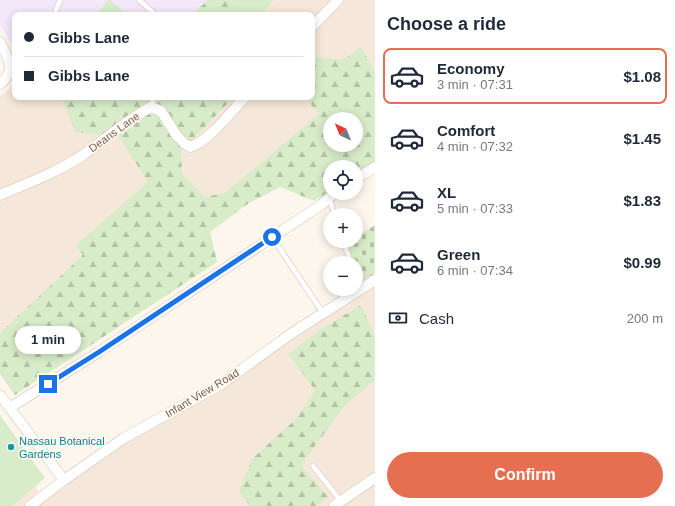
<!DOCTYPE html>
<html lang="en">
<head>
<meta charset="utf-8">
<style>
  body { margin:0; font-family:Arial,sans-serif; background:#f6f6f7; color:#1f2937; height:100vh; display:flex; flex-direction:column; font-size:15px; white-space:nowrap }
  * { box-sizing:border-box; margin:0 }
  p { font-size:13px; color:#747a83 }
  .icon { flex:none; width:22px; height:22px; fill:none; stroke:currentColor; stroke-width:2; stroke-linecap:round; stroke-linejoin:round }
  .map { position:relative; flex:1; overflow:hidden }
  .details { display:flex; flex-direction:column; background:#fff; width:300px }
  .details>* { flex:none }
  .top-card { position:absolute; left:12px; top:12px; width:303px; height:88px; border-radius:8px; box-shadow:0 2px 10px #0003; display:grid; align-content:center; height:88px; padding:0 12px; background:#fff }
  .needle { width:26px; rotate:317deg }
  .buttons { position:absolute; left:323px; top:112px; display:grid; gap:8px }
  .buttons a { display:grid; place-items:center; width:40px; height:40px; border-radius:50%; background:#fff; box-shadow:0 2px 10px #0003; font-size:20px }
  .end { position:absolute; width:18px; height:18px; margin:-9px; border:5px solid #1a73e8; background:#fff; box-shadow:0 0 0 2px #fff }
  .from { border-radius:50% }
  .bubble { position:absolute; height:28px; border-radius:14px; background:#fff; box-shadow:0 2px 10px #0003; font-size:13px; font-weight:700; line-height:28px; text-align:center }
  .top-card b { display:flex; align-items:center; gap:14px; height:38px; font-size:15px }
  .top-card b+b { border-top:1px solid #e0e1e3 }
  .top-card i { width:10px; height:10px; background:#1f2937 }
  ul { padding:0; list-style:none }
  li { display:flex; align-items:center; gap:12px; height:56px; margin:0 8px 6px; padding:0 4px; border:2px solid transparent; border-radius:8px }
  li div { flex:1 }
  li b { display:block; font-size:15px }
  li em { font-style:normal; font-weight:700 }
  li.current { border-color:#e76f51 }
  li>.icon { width:36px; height:36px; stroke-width:1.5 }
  h2 { padding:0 12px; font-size:18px; line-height:48px }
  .pay { display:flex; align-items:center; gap:10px; height:44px; padding:0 12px; font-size:15px }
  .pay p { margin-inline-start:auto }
  .primary-button { display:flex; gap:8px; margin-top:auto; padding:8px 12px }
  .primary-button a { flex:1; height:46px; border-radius:24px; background:#e76f51; color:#fff; font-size:16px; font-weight:700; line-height:46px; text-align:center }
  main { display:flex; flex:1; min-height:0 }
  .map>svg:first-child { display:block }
  .residential { fill:#f5e8da }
  .education { fill:#f3e8fa }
  .green { fill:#d8ecc9 }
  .forest { fill:url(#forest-firs); fill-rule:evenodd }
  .cemetery { fill:url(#cemetery-stones) }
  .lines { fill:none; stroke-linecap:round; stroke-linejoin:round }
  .service-casing { stroke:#d1beb0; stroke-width:6 }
  .minor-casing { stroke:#d1beb0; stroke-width:11 }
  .service { stroke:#fff; stroke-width:5 }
  .minor { stroke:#fff; stroke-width:10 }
  .route { stroke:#1a73e8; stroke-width:5 }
  .culture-dot { fill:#0f9aa8; stroke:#fffaf3; stroke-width:1.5 }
  .labels { text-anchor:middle; stroke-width:3.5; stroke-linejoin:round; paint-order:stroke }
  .street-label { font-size:11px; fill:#7a5c4d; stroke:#fffaf3 }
  .culture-label { font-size:11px; fill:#0d838f; stroke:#fffaf3; text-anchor:start }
</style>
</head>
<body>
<main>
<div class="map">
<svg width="375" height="506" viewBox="0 0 375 506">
  <defs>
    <pattern id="forest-firs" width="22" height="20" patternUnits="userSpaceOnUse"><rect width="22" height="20" fill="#d8ecc9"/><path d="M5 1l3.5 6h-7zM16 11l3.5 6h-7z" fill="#b4c2a5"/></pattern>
    <pattern id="cemetery-stones" width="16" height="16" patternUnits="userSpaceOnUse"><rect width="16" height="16" fill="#d8ecc9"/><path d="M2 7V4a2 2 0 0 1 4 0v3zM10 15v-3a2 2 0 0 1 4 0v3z" fill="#b4c2a5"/></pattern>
  </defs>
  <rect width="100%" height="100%" fill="#fdf6ec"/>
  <path class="residential" d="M208,0h167v76l-180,149 -195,139v-268l9,-7h6v8h297v-82h-121z
    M375,285v221h-362l22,-19 9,12 74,-55z"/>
  <path class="education" d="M0,0h208l-17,15h-176v35l-15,-25z"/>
  <path class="green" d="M108,0h2l18,15h-32z
    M233,0h41l-14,15h-12z
    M0,415l45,63 -32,28h-13z"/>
  <path class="forest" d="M208,0h25l15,15h-57z
    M361,47l14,25v90l-19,12v-7h-26v24l-16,10 -34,-14 -31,16 -39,29 7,30 -202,133 -15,-21v-41l83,-78 -8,-9 73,-64 -28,-44 -44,-6 -15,-35h173l-53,54 1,23 23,23 20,-4 94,-79 -15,-17h8v-36l5,-4 26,3zM330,119h26v26h-26z
    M361,305l14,31v44l-30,25 -44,60 27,32 -11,9h-67l-11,-14 13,-33 45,-41 18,-28 -27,-36 33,-25z"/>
  <path class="cemetery" d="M375,225v48l-13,8 -16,-38 3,-2h7v-4z"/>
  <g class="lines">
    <g class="service-casing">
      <path id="service" d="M139,0l17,15
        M54,15l6,-15
        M151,107l3,-10
        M329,198l6,17
        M272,237l51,76
        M343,241l8,22
        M356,277l5,12
        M313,466l28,35"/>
    </g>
    <g class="minor-casing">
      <path id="minor" d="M312,27l26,-27
        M0,42c8,16 17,29 0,42
        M356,179l19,-12
        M0,195c28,-12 58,-23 83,-40 23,-16 44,-35 68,-48l10,4 16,25 8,8 5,3c20,-7 40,-34 55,-50
        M0,395l64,85
        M9,408l90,-56 222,-147 14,-12
        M30,506l34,-26 60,-42 96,-53 72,-52 83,-53
        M334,506l41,-28"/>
    </g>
    <use href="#service" class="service"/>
    <use href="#minor" class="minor"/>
  </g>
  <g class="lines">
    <path class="route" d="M48,384l51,-32 173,-115"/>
  </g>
  <circle class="culture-dot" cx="11" cy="447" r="4"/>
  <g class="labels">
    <g class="street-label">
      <text transform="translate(114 132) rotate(-36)" y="4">Deans Lane</text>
      <text transform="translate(202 393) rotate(-31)" y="4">Infant View Road</text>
    </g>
    <g class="culture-label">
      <text x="19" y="445">Nassau Botanical<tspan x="19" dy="13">Gardens</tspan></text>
    </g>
  </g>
</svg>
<div class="buttons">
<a><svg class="needle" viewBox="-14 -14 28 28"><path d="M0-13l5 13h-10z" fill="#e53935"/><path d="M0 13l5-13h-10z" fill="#747a83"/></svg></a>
<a><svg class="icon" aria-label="locate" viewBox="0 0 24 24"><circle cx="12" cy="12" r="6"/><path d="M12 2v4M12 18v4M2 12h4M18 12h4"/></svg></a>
<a>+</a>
<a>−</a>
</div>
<i class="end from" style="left:272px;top:237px"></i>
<i class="end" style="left:48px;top:384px"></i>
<div class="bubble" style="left:15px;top:326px;width:66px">1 min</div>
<div class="top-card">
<b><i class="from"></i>Gibbs Lane</b>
<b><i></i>Gibbs Lane</b>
</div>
</div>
<section class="details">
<h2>Choose a ride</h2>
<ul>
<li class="current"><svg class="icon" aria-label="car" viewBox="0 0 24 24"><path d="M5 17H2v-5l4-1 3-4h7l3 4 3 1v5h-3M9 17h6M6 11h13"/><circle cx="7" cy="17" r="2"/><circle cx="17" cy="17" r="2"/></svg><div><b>Economy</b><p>3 min · 07:31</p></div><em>$1.08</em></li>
<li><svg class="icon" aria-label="car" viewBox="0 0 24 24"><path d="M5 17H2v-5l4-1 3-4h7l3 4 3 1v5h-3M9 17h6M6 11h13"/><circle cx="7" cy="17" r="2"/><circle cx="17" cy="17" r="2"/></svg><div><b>Comfort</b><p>4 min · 07:32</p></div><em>$1.45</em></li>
<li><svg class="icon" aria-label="car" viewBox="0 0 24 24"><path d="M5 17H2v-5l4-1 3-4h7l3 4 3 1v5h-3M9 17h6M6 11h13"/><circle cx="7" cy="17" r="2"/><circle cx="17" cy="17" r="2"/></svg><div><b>XL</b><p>5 min · 07:33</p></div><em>$1.83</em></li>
<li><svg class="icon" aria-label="car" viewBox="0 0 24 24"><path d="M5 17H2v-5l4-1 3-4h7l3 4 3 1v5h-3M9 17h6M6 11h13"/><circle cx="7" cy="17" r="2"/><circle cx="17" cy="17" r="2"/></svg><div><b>Green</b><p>6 min · 07:34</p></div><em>$0.99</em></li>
</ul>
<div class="pay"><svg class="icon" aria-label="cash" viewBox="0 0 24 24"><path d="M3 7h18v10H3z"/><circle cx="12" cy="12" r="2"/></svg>Cash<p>200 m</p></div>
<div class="primary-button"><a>Confirm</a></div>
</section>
</main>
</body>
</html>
